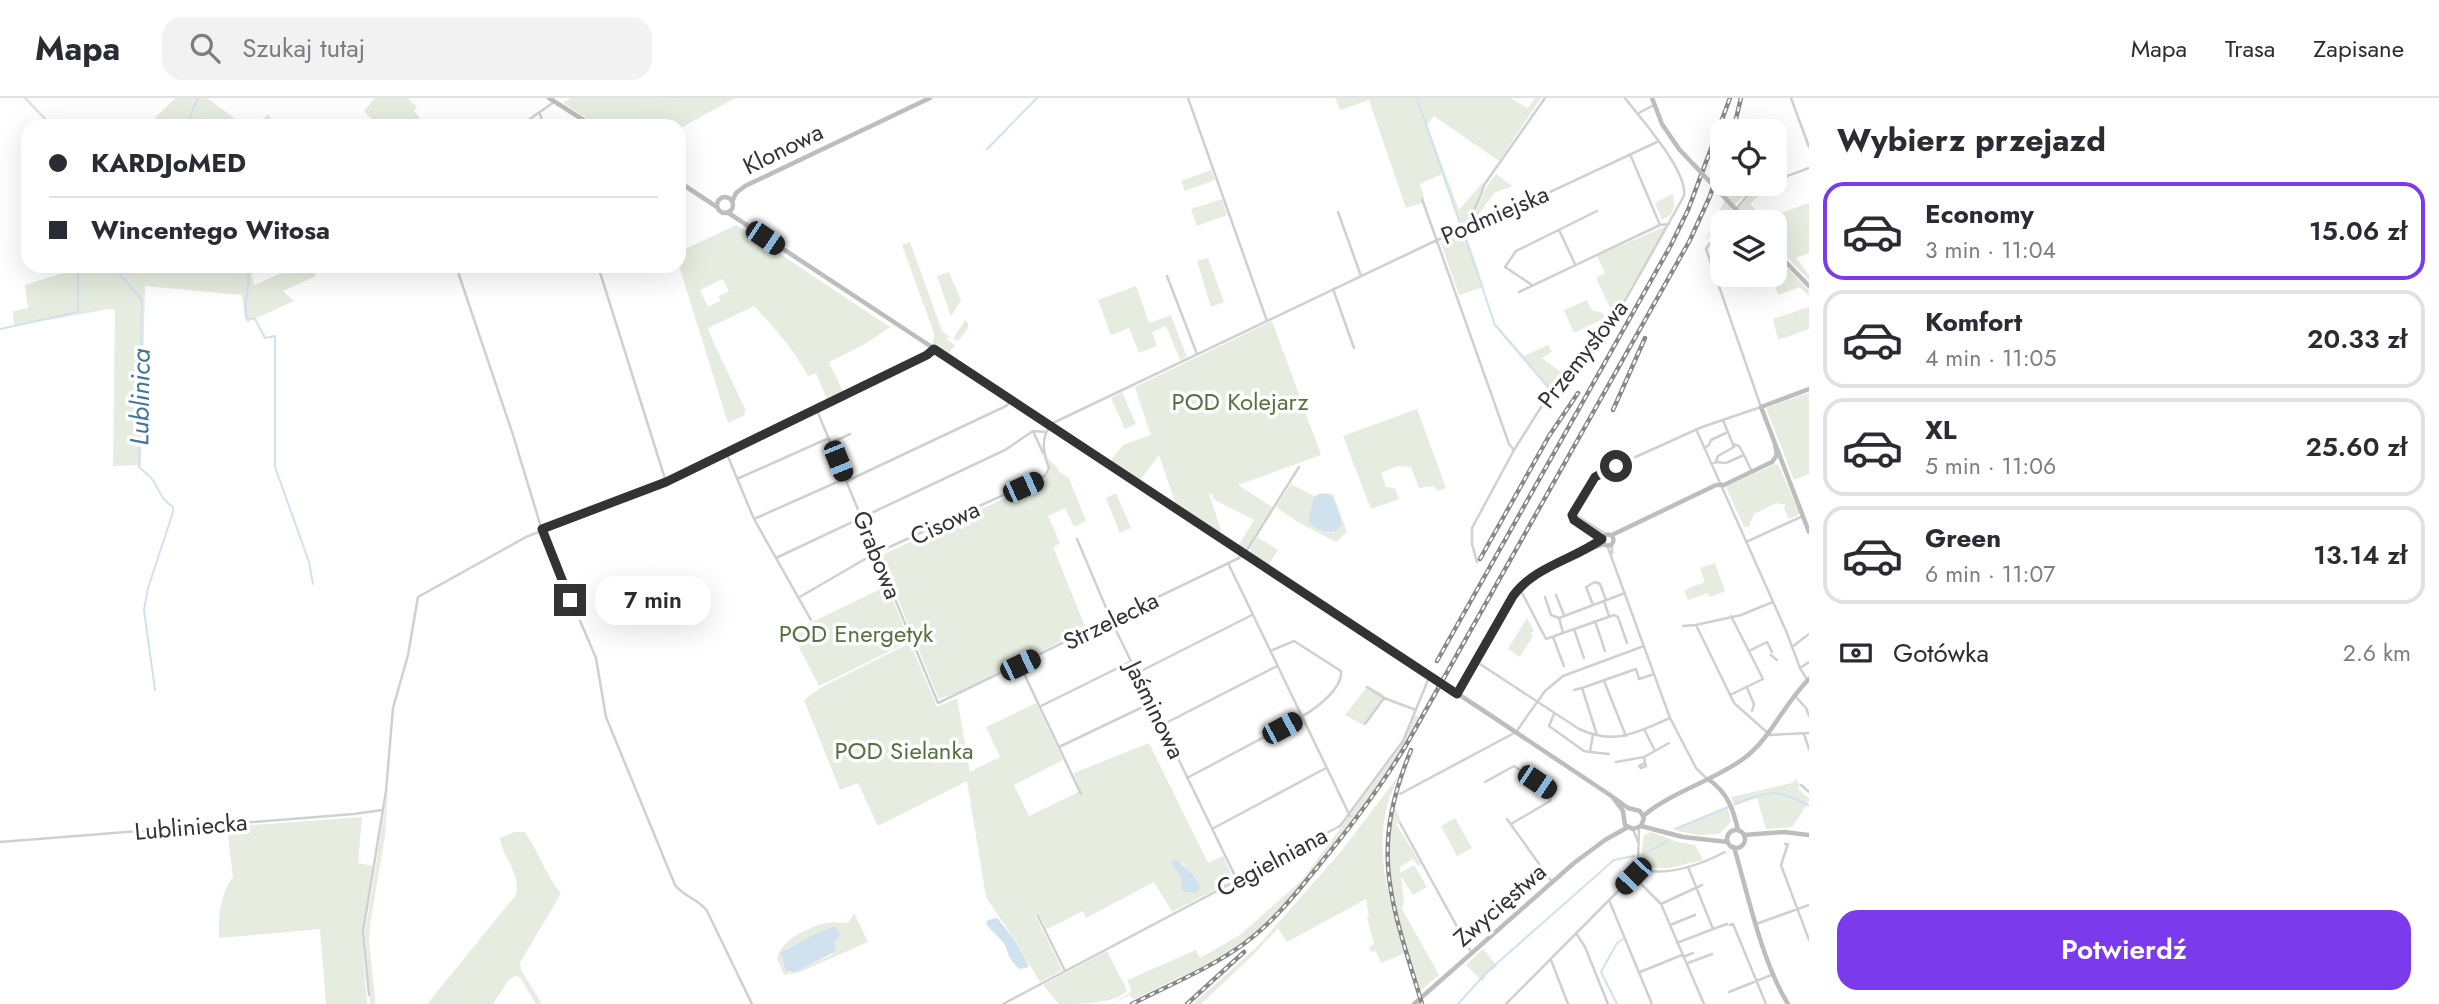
<!DOCTYPE html>
<html lang="pl">
<head>
<meta charset="utf-8">
<style>
  body { margin:0; font-family:Jost,sans-serif; background:#f2f2f3; color:#2b2b33; height:100vh; display:flex; flex-direction:column; font-size:26px; white-space:nowrap }
  * { box-sizing:border-box; margin:0 }
  p { font-size:23px; color:#7c7c81 }
  .icon { flex:none; width:38px; height:38px; fill:none; stroke:currentColor; stroke-width:2; stroke-linecap:round; stroke-linejoin:round }
  .map { position:relative; flex:1; overflow:hidden }
  .details { display:flex; flex-direction:column; background:#fff; width:630px }
  .details>* { flex:none }
  .guide { position:absolute; left:21px; top:21px; width:665px; height:154px; border-radius:21px; box-shadow:0 7px 28px #0002; display:grid; align-content:center; height:154px; padding:0 28px; background:#fff }
  .fabs { position:absolute; left:1710px; top:21px; display:grid; gap:14px }
  .fabs a { display:grid; place-items:center; width:77px; height:77px; border-radius:14px; background:#fff; box-shadow:0 7px 28px #0002; font-size:35px }
  .end { position:absolute; width:32px; height:32px; margin:-16px; border:9px solid #333; background:#fff; box-shadow:0 0 0 4px #fff }
  .from { border-radius:50% }
  .bubble { position:absolute; height:49px; border-radius:21px; background:#fff; box-shadow:0 7px 28px #0002; font-size:23px; font-weight:600; line-height:49px; text-align:center }
  .car { position:absolute; width:21px; height:42px; margin:-21px -10px; border-radius:9px; box-shadow:0 0 5px 2px #0007; background:linear-gradient(#222 24%,#8ab4d8 0 40%,#222 0 76%,#8ab4d8 0 86%,#222 0) }
  .guide b { display:flex; align-items:center; gap:24px; height:66px; font-size:26px }
  .guide b+b { border-top:2px solid #e1e1e2 }
  .guide i { width:18px; height:18px; background:#2b2b33 }
  ul { padding:0; list-style:none }
  li { display:flex; align-items:center; gap:21px; height:98px; margin:0 14px 10px; padding:0 14px; border:4px solid #e1e1e2; border-radius:21px }
  li div { flex:1 }
  li b { display:block; font-size:26px }
  li em { font-style:normal; font-weight:600 }
  li.current { border-color:#7c3aed }
  li>.icon { width:63px; height:63px; stroke-width:1.5 }
  h2 { padding:0 28px; font-size:32px; line-height:84px }
  .pay { display:flex; align-items:center; gap:18px; height:77px; padding:0 28px; font-size:26px }
  .pay p { margin-inline-start:auto }
  .primary-button { display:flex; gap:14px; margin-top:auto; padding:14px 28px }
  .primary-button a { flex:1; height:80px; border-radius:21px; background:#7c3aed; color:#fff; font-size:28px; font-weight:600; line-height:80px; text-align:center }
  header { display:flex; align-items:center; gap:42px; box-sizing:border-box; height:98px; padding:0 35px; background:#fff; border-bottom:2px solid #e1e1e2 }
  header strong { font-size:33px }
  nav { display:flex; gap:38px; margin-inline-start:auto; font-size:24px }
  .search { width:490px; height:63px; background:#f2f2f3; display:flex; align-items:center; gap:18px; box-sizing:border-box; padding:0 24px; border-radius:21px; color:#7c7c81; font-size:26px }
  main { display:flex; flex:1; min-height:0 }
  .map>svg:first-child { display:block }
  .green { fill:#e6ecdf; fill-rule:evenodd }
  .water { fill:#cfe2ee }
  .lines { fill:none; stroke-linecap:round; stroke-linejoin:round }
  .stream { stroke:#cfe2ee; stroke-width:2 }
  .street { stroke:#d0d0d0; stroke-width:2.5 }
  .secondary { stroke:#bdbdbd; stroke-width:4.5 }
  .rail-casing { stroke:#888; stroke-width:4.5 }
  .rail { stroke:#fff; stroke-width:2; stroke-dasharray:5; stroke-linecap:butt }
  .secondary-bridge { stroke:#bdbdbd; stroke-width:4.5 }
  .route { stroke:#333; stroke-width:9 }
  .labels { text-anchor:middle; stroke-width:7; stroke-linejoin:round; paint-order:stroke }
  .street-label { font-size:24px; fill:#333; stroke:#fff }
  .park-label { font-size:24px; fill:#56703f; stroke:#fff }
  .water-label { font-size:26px; font-style:italic; fill:#3f7597; stroke:#fff }
</style>
</head>
<body>
<header>
<strong>Mapa</strong>
<div class="search"><svg class="icon" aria-label="search" viewBox="0 0 24 24"><circle cx="10" cy="10" r="6"/><path d="M15 15l6 6"/></svg>Szukaj tutaj</div>
<nav><a>Mapa</a><a>Trasa</a><a>Zapisane</a></nav>
</header>
<main>
<div class="map">
<svg width="1809" height="906" viewBox="0 0 1809 906">
  <rect width="100%" height="100%" fill="#fff"/>
  <path class="green" d="M175,0h32l30,22 21,4 10,-10 8,12h-129z
    M375,0h33l9,9 -3,4 6,7 -7,8h-35l-14,-15z
    M571,0h164l-56,31v-3h-80l-36,-23z
    M1335,0h175l18,10 7,-10h6l-42,63 -65,-45 -7,9 32,85 24,-28 -3,15 -16,32h-3l-19,-55 -22,10 4,13 -2,6 -16,5 -37,-108 -29,10z
    M1211,72l4,10 -30,11 -4,-10z
    M1496,76l16,12 -18,7 -18,25 5,5 -10,2 -1,-2c10,-17 13,-35 26,-49z
    M1754,86h8l-22,15 -34,40 22,-46z
    M1760,90l4,3 -14,13 7,7 -7,7 -8,-6 -4,5 5,5h-16l21,-25z
    M1673,96c2,14 2,20 -11,26l-7,-17z
    M1222,101l5,16 -30,11 -6,-17z
    M1809,105v50l-13,5 13,17v5l-35,-36 1,-16 9,-5 -3,-10z
    M736,127l154,102 -25,17 -36,18 14,29 -16,8 -11,-26 -8,3c-13,-25 -34,-49 -54,-70l-46,22 4,11 34,72 -2,1 1,3 -17,8 -49,-157v-14zM723,181l6,12 -10,5 1,5 -12,6 -8,-17z
    M1666,128l-49,85 -4,3 -17,-36 9,-5 -8,-17z
    M1465,134l19,55 -25,8 -18,-52 2,-3z
    M910,144l32,89 11,8 12,-19 3,3v5l-10,13 -10,-4 -2,2 9,6 -6,8h-5l-11,-8 1,-12 -32,-88z
    M1775,157l34,36v5l-9,-9 -22,8 -7,-20h3z
    M1208,160l16,44 -13,5 -14,-46z
    M71,168h179l4,19 44,-19h13l5,10 -33,15 11,10 -46,21 -3,-2 -3,-25 -97,-9 -4,179 -28,1 2,-156 -5,-1 -96,17 -1,-15 15,-3 -3,-23 45,-14z
    M949,174l12,28 -10,16 -14,-40z
    M1136,188l13,37 22,-8 16,42 -7,3 -14,-34 -14,6 5,14 -18,7 -10,-25 -18,7 -13,-35z
    M1587,202l5,11c7,0 12,2 15,8l-4,5 -2,-4 -27,13 -10,-23z
    M1809,209v22l-31,11 -5,-21z
    M1272,223l49,134 -83,30 34,22 -25,41 -5,1 -4,-3 16,-26 -41,-21v-4l-4,-2 12,37 -2,3 -43,-28 -17,-50 -19,25 -30,-19 13,-16 28,-10 -16,-48z
    M1497,227l27,31 24,-11 4,7 -10,6 20,15 -13,17 -54,-64z
    M1122,294l14,32 -11,5 -14,-31z
    M1809,295v81l-15,6 -28,-72z
    M1417,311l29,79 -9,3 -3,-5 -15,2 -8,-21 -13,-1 -17,7 5,14 9,1 4,11 -28,10 -28,-73z
    M1046,355l3,7 10,9 -1,2 11,7 17,43 -12,6 -9,-19 -17,8 12,27 -7,4 33,82 -123,61 -24,9 -59,-143 166,-77 4,-11z
    M1775,366l4,2 21,48 -11,5 -5,-10 2,-4 -10,-2 -22,11 -5,13h-5l-18,-40z
    M1291,386l23,12 7,-3 12,1 14,38 -11,10 -40,-21 -20,-14zM1321,396h7l7,38 -7,1 -20,-12 5,-22z
    M1116,395l15,35 -11,5 -14,-35z
    M1257,439l21,13 -10,16 -16,-11 -2,-6z
    M1715,465l10,28 -15,6 -2,-4 -20,7 -4,-10 21,-8 -5,-14z
    M887,488l23,55 -91,45 -28,-54z
    M1527,520l7,13 -4,2 3,3 -13,21 -12,-8z
    M910,545l27,64 20,-9 13,74 30,-15 -14,-30 50,-24 27,57 -49,25 15,31 51,-25 -6,-18 75,-30 59,120 15,-7 11,24 -62,32 -18,-30 -68,36 -3,-7 -36,18 -8,-14 -3,2 26,53 -22,12 -22,-37 -32,-48 -19,-116 -89,45 -20,-43 -18,7 -36,-90 16,-12zM1182,765l14,16 -4,14 -10,-4 -2,-14 -9,-11z
    M1368,588l17,9 -22,30 -18,-10z
    M1415,617l5,3c-29,52 -67,101 -104,148 -23,28 -45,57 -74,77 -34,23 -74,39 -109,57l-3,-5 -18,9 18,-11 1,-4 -4,-9 69,-30 4,8 40,-23 62,-55 97,-131z
    M1399,677c-4,10 -9,21 -12,31 -12,48 3,101 18,147l-24,10 -5,-12 -5,1 -2,-5 5,-3 -7,-26 2,-1 -3,-18 -79,43 -9,-14 -25,27 -52,49h-8l65,-58 85,-97z
    M1796,681l4,7 -2,3 11,9v3l-17,26 -26,2 -9,-31 -23,8 -3,-9 61,-14z
    M388,691l-3,47 -15,88 -1,18 6,56v6h-5l-5,-70z
    M1395,709l6,14 -5,3 25,40 -3,2 -5,-7 -13,8v6l14,-8 13,22 -14,8 -12,-19 3,27 -2,6 37,66 -19,16c-16,-55 -43,-126 -25,-184z
    M1728,709l3,15 -12,12 -20,1 -22,-4 1,-4z
    M362,719l-4,46 15,3 -11,68 5,70h-41l-6,-75 -101,9c-1,-22 1,-44 14,-61l-6,-50z
    M1455,720l17,30 -15,8 -16,-30z
    M515,734h10c14,20 20,43 36,61l-41,70 1,7 21,34h-6l-16,-27 -5,-1 -7,5 -15,23h-66l89,-109c5,-21 -13,-37 -16,-57z
    M1651,734l27,10 17,3 8,15 -34,8h-27l-3,-2 5,-31z
    M854,815l14,29 -68,30 -16,3 -7,-17c4,-18 32,-31 49,-35 8,-2 15,1 23,-1zM835,828l-2,16 4,7 -5,6 -43,18 -4,-24 33,-17z
    M1483,851l14,17 -12,10 -2,6 -17,-17z
    M1107,853l20,39c-10,14 -48,14 -68,14l-16,-19z"/>
  <path class="water" d="M1319,396h9l6,5 8,25c-8,15 -24,7 -34,-3l5,-22z
    M1174,761c8,4 24,19 26,28l-4,6 -12,-1 -2,-3 -2,-14 -9,-11z
    M997,820c12,14 25,31 32,49l-9,2c-14,-10 -11,-20 -18,-28 -5,-6 -12,-11 -16,-18l2,-3z
    M835,828l5,9 -6,7 3,9 -43,21 -8,-1 -5,-19 37,-20z"/>
  <g class="lines">
    <path class="stream" d="M25,0l27,28
      M1417,0l45,131
      M186,28l12,-28
      M987,51l50,-51
      M1464,136l31,91 54,63
      M113,168l29,34 -3,167c4,4 10,8 13,12 8,11 8,20 21,28v5l-25,76 -4,22 11,80
      M246,168c7,18 -4,33 1,52l8,1 10,19 10,-2v131l34,95 4,22
      M0,231l78,-17v-39l34,-7
      M1735,706c32,-13 44,-16 74,2
      M1675,731l53,-22
      M1642,757l27,-15
      M1458,906l28,-31 128,-113 20,-4
      M1617,906l-16,-32 16,-29 6,-4"/>
    <path class="street" d="M1188,0l79,223
      M1791,0l18,49
      M540,16l4,12
      M1637,16l17,-9
      M520,28l34,-24
      M1630,56l30,71
      M1774,83l35,-13
      M1422,101l87,245 5,6
      M1338,114l23,64
      M1725,124l22,-26 19,-12
      M1469,131c0,-14 12,-29 15,-44l61,-87
      M1559,132l16,34
      M456,168l57,169 31,102 52,121 10,59 69,168c9,12 24,14 32,26l45,93
      M598,168l68,216
      M1167,178l30,78
      M1532,187l-27,-18 11,-16 81,-40
      M1333,191l21,59
      M1519,194l141,-67 9,-1
      M816,310l122,295 301,-145 8,-8 52,-83
      M1696,331l91,204 13,35 8,13
      M1033,333l10,22
      M831,345l19,-9
      M1733,346l6,2 5,9
      M1704,350l5,-3 2,-5 17,-8
      M726,354l28,67 57,101
      M1716,364l10,1 18,-8 8,17
      M1712,366l4,-2 2,-6 16,-9 -11,-27
      M737,381l92,-41
      M847,383l159,-75 7,-6
      M1575,414l2,4 29,18
      M754,421l90,-40
      M1077,441l35,83 125,258
      M1602,441l-30,-22 20,-36 8,-8 102,-46 59,-20 -55,-158 16,-23
      M1746,444l57,-26
      M1607,447l63,173 26,50 11,11
      M1612,455v-10
      M776,460l229,-108 28,-19 13,1
      M1477,464l-5,-18v-16l42,-78 36,-57 25,-33 44,-49 65,-115c4,-25 -43,-77 -59,-98
      M1228,465l122,253
      M1520,491l26,50 17,-6 -4,-15 -8,-3 -6,-18
      M1556,497l8,20
      M798,500l74,-43 173,-79 4,-8c-6,-15 -9,-33 4,-45l384,-183 49,-18 171,-80
      M1604,503l5,15
      M1593,507l-7,-18 9,-5 5,2 6,16
      M1559,520l66,-25
      M1595,523l10,30
      M1696,527l38,78 36,32 39,-2
      M1683,528l13,-1 45,-10 32,-13
      M1574,531l10,29
      M1563,535l51,-18 4,2 9,26
      M1553,539l11,29
      M1792,549l17,-13
      M1270,553l24,-10 47,30c2,18 -26,38 -40,46
      M1749,553l18,-9 5,10
      M1771,557l6,5
      M1477,564l102,67c37,17 58,3 91,-11
      M1020,567l61,129
      M1800,570l9,-6
      M1137,575l115,-58
      M1604,583l22,55
      M1367,589l17,11
      M1747,590l7,16 -2,7
      M1574,592l8,-2
      M1730,597l33,-16 -32,-63
      M1796,599l10,11 3,8
      M1039,609l91,-45
      M1554,616l-5,12 35,25 6,1 3,-18
      M1365,626l19,-26 32,12
      M1162,627l115,-59
      M1804,636l5,15
      M1597,637l-15,-47 54,-19 3,10 15,-5
      M1059,649l92,-44
      M1655,653l14,-8
      M1590,654l19,2
      M1644,659l1,6 -6,3 2,2 5,-2 -1,-3
      M1616,664l28,-5 11,-6 -10,-20
      M1187,680l115,-61
      M1485,684l29,-16 37,26 -1,9 -39,23
      M1801,687l8,7
      M1400,696l116,-62 29,-41 18,-15 81,-30
      M1507,721l45,63
      M1400,725l71,129
      M1212,731l114,-61
      M1633,731l5,13
      M0,744l354,-28 28,-4
      M1785,746h3l-7,21 28,75
      M1636,771c31,8 62,-3 89,-17
      M1633,778l28,28 43,100
      M1609,802l43,104
      M1661,806l41,-19
      M1038,818l27,55
      M1756,826l53,-19
      M1670,827l25,-10
      M1730,827l3,-1 33,80
      M1713,831l14,-5
      M1576,835l9,14 23,57
      M1677,845l36,-14 -25,-62
      M1683,859l10,-4
      M1551,862l17,44
      M1688,865l24,-9
      M1640,874l42,-17
      M1729,894l45,-18
      M369,897l-6,-63 23,-141 7,-83 15,-53 10,-58 108,-60 140,-55 261,-127 7,-6
      M1003,906l337,-178 63,-85 27,-66
      M1506,906l127,-128 5,-14 1,-35"/>
    <path class="secondary" d="M549,0l44,28
      M1652,0l10,26 17,25
      M679,84l38,25
      M717 107a8 8 0 1 1 16 0a8 8 0 1 1-16 0Z
      M732,104l4,-9 9,-7 185,-88
      M727,114l760,501 123,82 18,13 12,3 4,7 -3,8 -8,3 -8,-4 -2,-14 -9,-12
      M1774,152l35,36
      M1809,291l-48,18 48,125
      M1602.5 442a5.5 5.5 0 1 1 11 0a5.5 5.5 0 1 1-11 0Z
      M1612,437l104,-50h8l48,-23 5,-7 -2,-11
      M1457,596l56,-98c20,-26 60,-42 91,-52
      M1708,681c19,13 25,29 30,51
      M1643,718c28,-24 70,-35 100,-57 28,-20 41,-56 66,-80
      M1641,728l42,11 45,5
      M1727 741a9 9 0 1 1 18 0a9 9 0 1 1-18 0Z
      M1744,737l40,-3 25,3
      M1734,749c14,48 28,115 54,157
      M1414,906l160,-141 31,-23 23,-13"/>
    <g class="rail-casing">
      <path id="rail" d="M1733,33l8,-33
        M1613,312l32,-72
        M1480,461l69,-123 29,-43
        M1437,563l234,-416 17,-35 42,-112
        M1411,652c-43,104 -19,153 11,254
        M1132,906c37,-19 79,-36 113,-61 27,-20 49,-47 70,-73 34,-41 67,-84 94,-130l281,-500 20,-44 12,-37
        M1187,906l57,-52"/>
    </g>
    <use href="#rail" class="rail"/>
    <path class="secondary-bridge" d="M1679,51l63,67"/>
  </g>
  <g class="lines">
    <path class="route" d="M570,502l-28,-71 124,-47 261,-127 7,-6 523,345 56,-98c22,-30 60,-36 89,-57l-28,-19 -2,-5 23,-38 21,-11"/>
  </g>
  <g class="labels">
    <g class="street-label">
      <text transform="translate(783 51) rotate(-26)" y="8">Klonowa</text>
      <text transform="translate(1495 117) rotate(-23)" y="8">Podmiejska</text>
      <text transform="translate(1583 256) rotate(-52)" y="8">Przemysłowa</text>
      <text transform="translate(945 425) rotate(-25)" y="8">Cisowa</text>
      <text transform="translate(877 457) rotate(68)" y="8">Grabowa</text>
      <text transform="translate(1111 523) rotate(-26)" y="8">Strzelecka</text>
      <text transform="translate(1155 612) rotate(64)" y="8">Jaśminowa</text>
      <text transform="translate(191 729) rotate(-5)" y="8">Lubliniecka</text>
      <text transform="translate(1272 764) rotate(-28)" y="8">Cegielniana</text>
      <text transform="translate(1500 807) rotate(-41)" y="8">Zwycięstwa</text>
    </g>
    <g class="park-label">
      <text x="1240" y="312">POD Kolejarz</text>
      <text x="856" y="544">POD Energetyk</text>
      <text x="904" y="661">POD Sielanka</text>
    </g>
    <g class="water-label">
      <text transform="translate(140 299) rotate(-89)" y="9">Lublinica</text>
    </g>
  </g>
</svg>
<div class="fabs">
<a><svg class="icon" aria-label="locate" viewBox="0 0 24 24"><circle cx="12" cy="12" r="6"/><path d="M12 2v4M12 18v4M2 12h4M18 12h4"/></svg></a>
<a><svg class="icon" aria-label="layers" viewBox="0 0 24 24"><path d="M12 4l9 5-9 5-9-5zM3 14l9 5 9-5"/></svg></a>
</div>
<i class="end from" style="left:1616px;top:368px"></i>
<i class="end" style="left:570px;top:502px"></i>
<div class="bubble" style="left:595px;top:478px;width:116px">7 min</div>
<i class="car" style="left:765px;top:140px;rotate:124deg"></i>
<i class="car" style="left:838px;top:363px;rotate:158deg"></i>
<i class="car" style="left:1023px;top:389px;rotate:66deg"></i>
<i class="car" style="left:1020px;top:567px;rotate:64deg"></i>
<i class="car" style="left:1282px;top:630px;rotate:62deg"></i>
<i class="car" style="left:1537px;top:684px;rotate:124deg"></i>
<i class="car" style="left:1633px;top:778px;rotate:224deg"></i>
<div class="guide">
<b><i class="from"></i>KARDJoMED</b>
<b><i></i>Wincentego Witosa</b>
</div>
</div>
<section class="details">
<h2>Wybierz przejazd</h2>
<ul>
<li class="current"><svg class="icon" aria-label="car" viewBox="0 0 24 24"><path d="M5 17H2v-5l4-1 3-4h7l3 4 3 1v5h-3M9 17h6M6 11h13"/><circle cx="7" cy="17" r="2"/><circle cx="17" cy="17" r="2"/></svg><div><b>Economy</b><p>3 min · 11:04</p></div><em>15.06 zł</em></li>
<li><svg class="icon" aria-label="car" viewBox="0 0 24 24"><path d="M5 17H2v-5l4-1 3-4h7l3 4 3 1v5h-3M9 17h6M6 11h13"/><circle cx="7" cy="17" r="2"/><circle cx="17" cy="17" r="2"/></svg><div><b>Komfort</b><p>4 min · 11:05</p></div><em>20.33 zł</em></li>
<li><svg class="icon" aria-label="car" viewBox="0 0 24 24"><path d="M5 17H2v-5l4-1 3-4h7l3 4 3 1v5h-3M9 17h6M6 11h13"/><circle cx="7" cy="17" r="2"/><circle cx="17" cy="17" r="2"/></svg><div><b>XL</b><p>5 min · 11:06</p></div><em>25.60 zł</em></li>
<li><svg class="icon" aria-label="car" viewBox="0 0 24 24"><path d="M5 17H2v-5l4-1 3-4h7l3 4 3 1v5h-3M9 17h6M6 11h13"/><circle cx="7" cy="17" r="2"/><circle cx="17" cy="17" r="2"/></svg><div><b>Green</b><p>6 min · 11:07</p></div><em>13.14 zł</em></li>
</ul>
<div class="pay"><svg class="icon" aria-label="cash" viewBox="0 0 24 24"><path d="M3 7h18v10H3z"/><circle cx="12" cy="12" r="2"/></svg>Gotówka<p>2.6 km</p></div>
<div class="primary-button"><a>Potwierdź</a></div>
</section>
</main>
</body>
</html>
